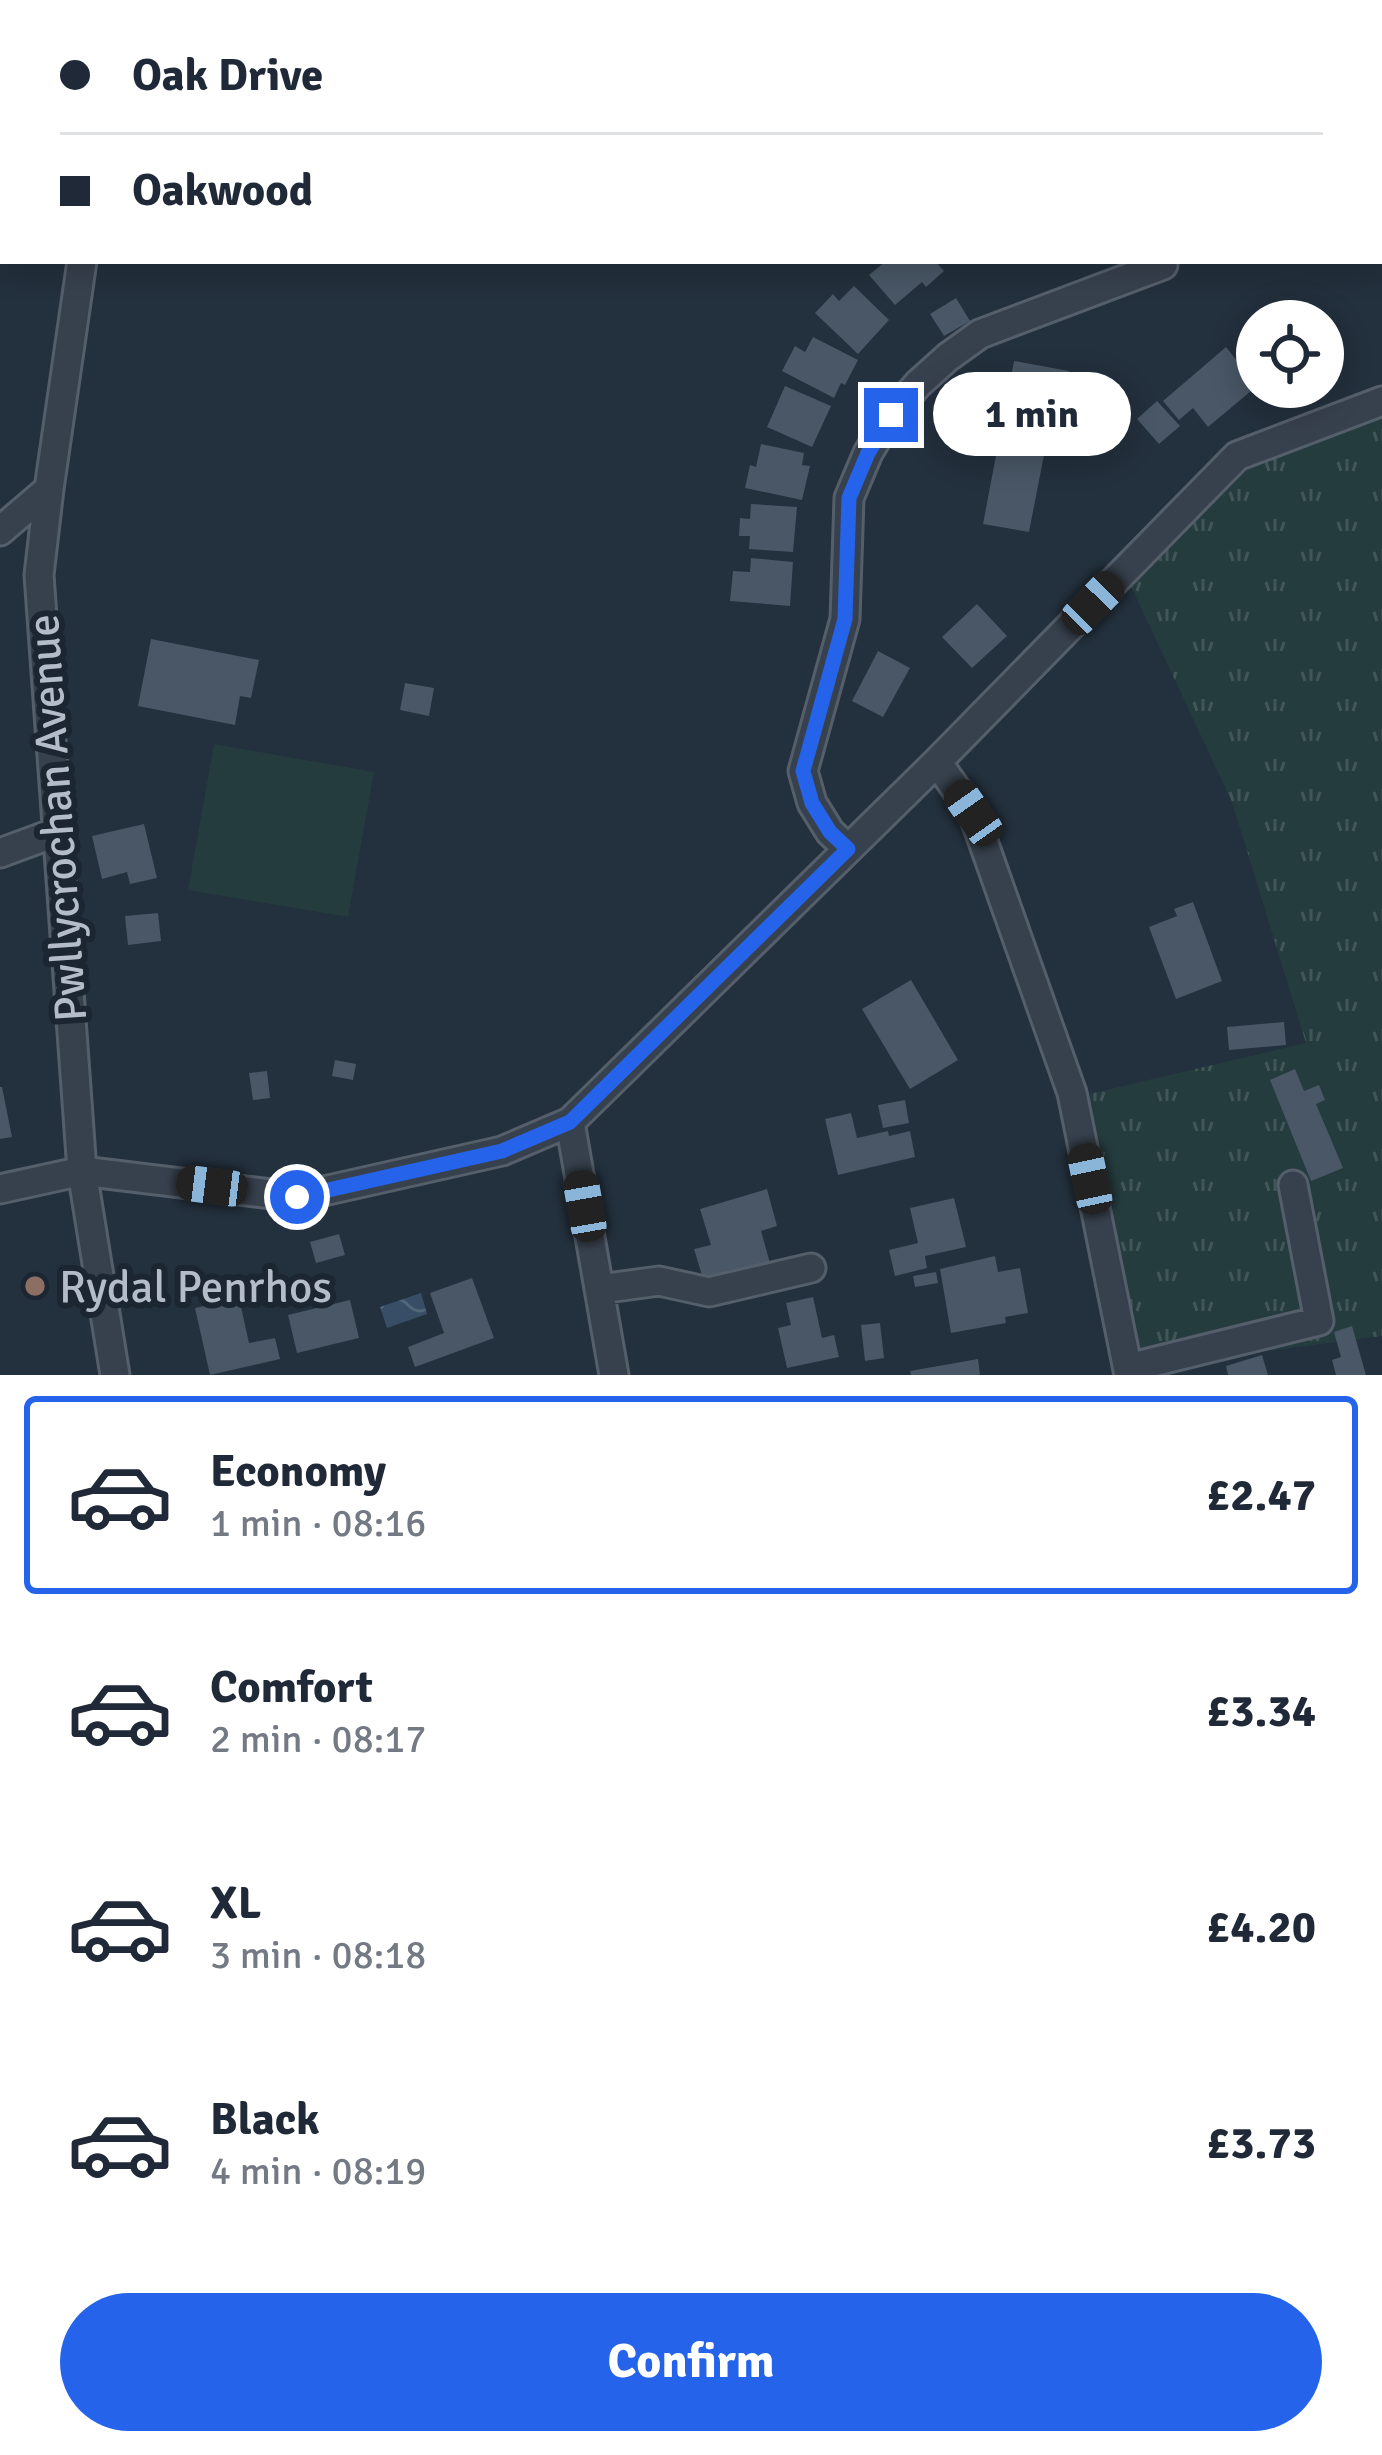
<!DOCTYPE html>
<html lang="en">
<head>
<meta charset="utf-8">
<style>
  body { margin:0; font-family:Signika,sans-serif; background:#f6f6f7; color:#1f2937; height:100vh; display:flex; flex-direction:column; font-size:45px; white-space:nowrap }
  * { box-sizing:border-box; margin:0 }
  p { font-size:39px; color:#747a83 }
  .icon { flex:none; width:66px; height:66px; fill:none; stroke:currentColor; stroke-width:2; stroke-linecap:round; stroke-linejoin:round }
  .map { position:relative; height:1375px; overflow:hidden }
  .details { display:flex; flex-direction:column; background:#fff; flex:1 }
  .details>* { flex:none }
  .hud { position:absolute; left:0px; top:0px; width:1383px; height:264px; box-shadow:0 6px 30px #0003; display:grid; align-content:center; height:264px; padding:0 60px; background:#fff }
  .fabs { position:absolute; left:1236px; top:300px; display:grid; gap:24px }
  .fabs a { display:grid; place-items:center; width:108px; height:108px; border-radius:50%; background:#fff; box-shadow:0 6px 30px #0003; font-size:60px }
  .end { position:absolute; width:54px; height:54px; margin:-27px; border:15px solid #2563eb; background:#fff; box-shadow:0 0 0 6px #fff }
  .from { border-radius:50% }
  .bubble { position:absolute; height:84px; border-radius:42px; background:#fff; box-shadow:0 6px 30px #0003; font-size:39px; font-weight:700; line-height:84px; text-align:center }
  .car { position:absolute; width:36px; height:72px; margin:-36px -18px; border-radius:15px; box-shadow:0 0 9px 3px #0007; background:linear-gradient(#222 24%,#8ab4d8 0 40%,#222 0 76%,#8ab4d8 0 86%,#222 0) }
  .hud b { display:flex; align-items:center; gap:42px; height:114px; font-size:45px }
  .hud b+b { border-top:3px solid #e0e1e3 }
  .hud i { width:30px; height:30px; background:#1f2937 }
  ul { padding:21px 0 0; list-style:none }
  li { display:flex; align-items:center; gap:36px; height:198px; margin:0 24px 18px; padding:0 36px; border:6px solid transparent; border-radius:12px }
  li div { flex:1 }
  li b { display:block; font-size:45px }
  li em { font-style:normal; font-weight:700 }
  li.active { border-color:#2563eb }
  li>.icon { width:108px; height:108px; stroke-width:1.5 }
  .primary-button { display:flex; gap:24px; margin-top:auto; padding:24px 60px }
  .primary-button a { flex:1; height:138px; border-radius:72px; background:#2563eb; color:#fff; font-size:48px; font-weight:700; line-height:138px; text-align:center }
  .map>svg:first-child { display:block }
  .grass { fill:#253c3e }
  .park { fill:url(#park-tufts) }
  .water { fill:url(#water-waves) }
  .building { fill:#495766 }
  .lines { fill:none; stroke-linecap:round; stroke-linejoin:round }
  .minor-casing { stroke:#555f6b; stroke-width:33 }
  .minor { stroke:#37414d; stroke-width:27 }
  .route { stroke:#2563eb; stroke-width:15 }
  .education-dot { fill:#8d6e63; stroke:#1c2632; stroke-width:4.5 }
  .labels { text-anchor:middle; stroke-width:12; stroke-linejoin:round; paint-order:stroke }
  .street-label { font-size:45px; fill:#b3bcc8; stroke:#1c2632 }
  .poi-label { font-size:45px; fill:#b3bcc8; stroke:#1c2632; text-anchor:start }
</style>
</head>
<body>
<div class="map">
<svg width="1382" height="1375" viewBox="0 0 1382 1375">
  <defs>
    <pattern id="park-tufts" width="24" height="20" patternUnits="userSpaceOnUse" patternTransform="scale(3)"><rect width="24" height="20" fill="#253c3e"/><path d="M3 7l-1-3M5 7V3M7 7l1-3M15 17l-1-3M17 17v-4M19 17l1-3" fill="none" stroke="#425658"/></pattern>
    <pattern id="water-waves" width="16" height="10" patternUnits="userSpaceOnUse" patternTransform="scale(3)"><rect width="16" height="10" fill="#384e66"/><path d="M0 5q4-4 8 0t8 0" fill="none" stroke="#52667a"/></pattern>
  </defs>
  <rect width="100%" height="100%" fill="#23303d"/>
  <path class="grass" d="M214,744l160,28 -26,145 -160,-27z"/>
  <path class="park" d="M1382,401v935l-246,32 -47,-274 217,-51 -74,-241 -108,-231 113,-115z"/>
  <path class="water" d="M421,1293l6,21 -40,14 -7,-21z"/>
  <path class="building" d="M886,261h49l9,10 -18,16 -4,-5 -27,23 -26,-30z
    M854,286l35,34 -31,34 -43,-41 18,-19 6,7z
    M956,298l14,23 -26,15 -14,-22z
    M813,337l45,23 -13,25 -4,-2 -7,15 -52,-27 13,-25 10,6z
    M1226,347l31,39 -49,41 -15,-19 -14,12 -16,-19z
    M1014,361l55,10 -14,71 -23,-4 -3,14 15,3 -15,77 -46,-8z
    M785,386l46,20 -19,41 -45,-20z
    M1157,401l23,25 -21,18 -22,-25z
    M761,444l43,9 -2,12 8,1 -8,34 -57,-12 5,-23 6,2z
    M751,504l46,3 -4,45 -44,-3 1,-13h-11l1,-18 10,1z
    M751,558l42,4 -3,44 -60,-5 3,-30 17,1z
    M977,604l30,32 -35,32 -30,-31z
    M151,639l108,21 -8,38 -11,-2 -5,29 -97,-19z
    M878,651l32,17 -27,49 -31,-16z
    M405,683l29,5 -5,28 -29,-6z
    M144,824l13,54 -27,6 -3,-12 -25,7 -10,-43z
    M1193,902l29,79 -46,18 -27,-72 28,-11 -3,-7z
    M158,913l3,28 -33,4 -3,-29z
    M911,980l47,80 -48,29 -48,-80z
    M1284,1022l2,23 -57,5 -2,-23z
    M335,1060l21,4 -3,16 -21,-4z
    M1295,1069l9,22 15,-6 6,15 -9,4 27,64 -32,13 -41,-101z
    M267,1071l3,27 -17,2 -4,-27z
    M0,1087h2l10,50 -12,2z
    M905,1100l4,23 -26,5 -5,-23z
    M851,1113l6,25 31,-7 1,5 21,-5 5,26 -77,18 -13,-56z
    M767,1189l10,37 -16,5 9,32 -66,19 -10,-33 17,-4 -11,-36z
    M954,1198l12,49 -41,9 2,12 -32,8 -6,-26 29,-7 -8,-35z
    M339,1234l6,21 -29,8 -6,-21z
    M995,1256l3,16 22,-4 8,45 -23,4 1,6 -55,10 -11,-64z
    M936,1272l2,11 -23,4 -2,-11z
    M472,1278l22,60 -79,29 -7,-20 36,-14 -14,-40z
    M813,1297l9,41 12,-3 5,22 -52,11 -9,-40 13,-3 -5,-22z
    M239,1298l10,45 26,-5 5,21 -70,16 -15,-67z
    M350,1300l9,38 -62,15 -9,-38z
    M880,1323l4,35 -19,3 -4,-36z
    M1352,1326l14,49h-30l-4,-15 9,-3 -7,-25z
    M1262,1355l6,20h-40l-2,-9z
    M978,1359l2,16h-69l-1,-4z"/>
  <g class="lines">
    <g class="minor-casing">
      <path id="minor" d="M560,3l4,-3
        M0,74l3,3
        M0,103l3,2
        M82,261l-33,228 -10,86 43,596 33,204
        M0,531l49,-42
        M937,762l36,51 99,280 57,282
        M848,849l-18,-17 -18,-29 -9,-32 42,-152 4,-121 19,-45 23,-38 27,-31 30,-27 32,-23 183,-69
        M0,853l57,-21
        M570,1122l44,253
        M0,1189l82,-18 215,26 205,-46 68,-29 367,-360 300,-306 145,-55
        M600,1289l59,-8 50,11 102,-24
        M1128,1368l191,-47 -26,-136"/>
    </g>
    <use href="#minor" class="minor"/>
  </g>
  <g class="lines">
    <path class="route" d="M297,1197l205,-46 68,-29 278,-273 -18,-17 -18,-29 -9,-32 42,-152 4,-121 19,-45 23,-38"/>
  </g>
  <circle class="education-dot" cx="35" cy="1286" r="12"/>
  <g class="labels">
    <g class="street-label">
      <text transform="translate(56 818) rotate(-94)" y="16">Pwllycrochan Avenue</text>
    </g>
    <g class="poi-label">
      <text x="59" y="1302">Rydal Penrhos</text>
    </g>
  </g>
</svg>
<div class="fabs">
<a><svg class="icon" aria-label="locate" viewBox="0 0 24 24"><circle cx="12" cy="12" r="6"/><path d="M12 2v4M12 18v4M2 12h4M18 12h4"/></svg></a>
</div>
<i class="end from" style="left:297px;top:1197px"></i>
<i class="end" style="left:891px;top:415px"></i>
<div class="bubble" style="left:933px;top:372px;width:198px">1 min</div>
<i class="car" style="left:1093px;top:603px;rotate:44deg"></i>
<i class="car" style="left:973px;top:813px;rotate:325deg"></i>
<i class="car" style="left:1090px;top:1179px;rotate:348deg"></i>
<i class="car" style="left:212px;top:1186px;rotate:277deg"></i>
<i class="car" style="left:585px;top:1206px;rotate:350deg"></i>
<div class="hud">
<b><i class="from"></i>Oak Drive</b>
<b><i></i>Oakwood</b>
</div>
</div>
<section class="details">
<ul>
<li class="active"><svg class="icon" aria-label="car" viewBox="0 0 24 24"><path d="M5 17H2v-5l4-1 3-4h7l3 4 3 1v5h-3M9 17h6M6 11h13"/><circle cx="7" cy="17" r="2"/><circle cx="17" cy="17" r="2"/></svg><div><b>Economy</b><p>1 min · 08:16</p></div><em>£2.47</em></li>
<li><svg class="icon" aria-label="car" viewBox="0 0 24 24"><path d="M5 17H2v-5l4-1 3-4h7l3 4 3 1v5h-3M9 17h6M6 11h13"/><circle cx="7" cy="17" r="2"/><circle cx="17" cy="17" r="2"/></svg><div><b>Comfort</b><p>2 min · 08:17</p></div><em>£3.34</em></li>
<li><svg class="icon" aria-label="car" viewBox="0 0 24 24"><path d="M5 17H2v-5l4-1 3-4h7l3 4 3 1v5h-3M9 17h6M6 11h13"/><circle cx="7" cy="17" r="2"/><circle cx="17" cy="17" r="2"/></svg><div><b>XL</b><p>3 min · 08:18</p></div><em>£4.20</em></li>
<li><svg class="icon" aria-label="car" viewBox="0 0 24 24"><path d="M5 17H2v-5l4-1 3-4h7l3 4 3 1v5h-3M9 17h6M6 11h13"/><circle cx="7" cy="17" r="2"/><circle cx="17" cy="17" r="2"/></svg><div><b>Black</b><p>4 min · 08:19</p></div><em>£3.73</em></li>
</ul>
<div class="primary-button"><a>Confirm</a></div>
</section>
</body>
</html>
